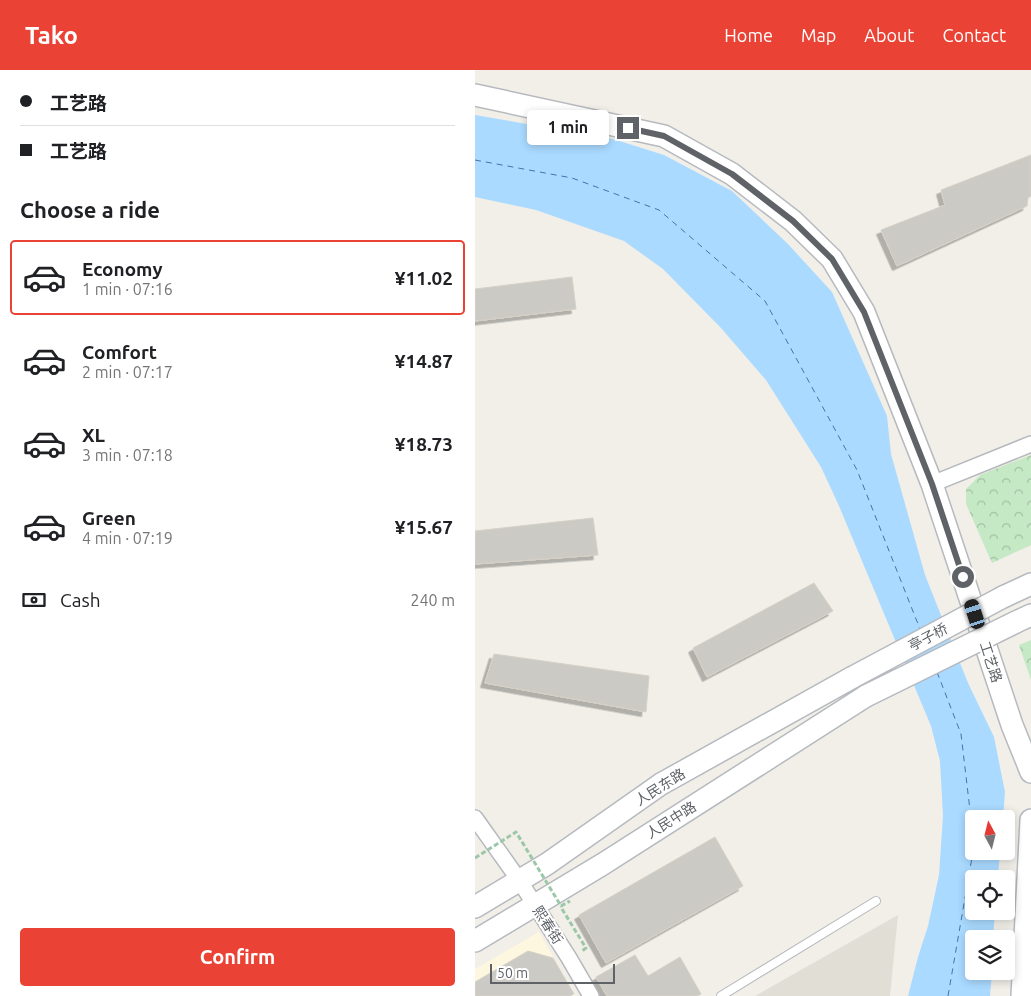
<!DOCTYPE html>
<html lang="en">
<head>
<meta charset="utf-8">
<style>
  body { margin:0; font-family:Ubuntu,"Noto Sans SC",sans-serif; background:#f6f6f6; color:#202124; height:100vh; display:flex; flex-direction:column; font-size:19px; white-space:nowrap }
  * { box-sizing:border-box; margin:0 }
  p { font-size:16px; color:#757577 }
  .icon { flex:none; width:28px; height:28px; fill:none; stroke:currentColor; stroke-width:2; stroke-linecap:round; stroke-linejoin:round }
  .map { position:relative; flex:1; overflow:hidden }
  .side { display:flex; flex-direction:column; background:#fff; width:475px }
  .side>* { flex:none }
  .guide { display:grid; align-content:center; height:110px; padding:0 20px; background:#fff }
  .needle { width:32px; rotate:353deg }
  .fabs { position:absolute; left:490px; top:740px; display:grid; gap:10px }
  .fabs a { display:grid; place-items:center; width:50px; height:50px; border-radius:5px; background:#fff; box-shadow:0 2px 8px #0003; font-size:25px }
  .scale { position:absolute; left:15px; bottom:12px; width:125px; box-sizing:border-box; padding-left:5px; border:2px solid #5f6368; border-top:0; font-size:14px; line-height:18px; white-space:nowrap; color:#5f6368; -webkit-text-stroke:4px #fff; paint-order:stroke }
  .end { position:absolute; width:22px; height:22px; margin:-11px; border:6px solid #5f6368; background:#fff; box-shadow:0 0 0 2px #fff }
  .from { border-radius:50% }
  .bubble { position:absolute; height:35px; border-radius:5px; background:#fff; box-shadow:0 2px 8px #0003; font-size:16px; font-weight:700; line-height:35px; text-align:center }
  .car { position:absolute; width:15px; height:30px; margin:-15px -8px; border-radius:6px; box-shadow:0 0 4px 1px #0007; background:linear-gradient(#222 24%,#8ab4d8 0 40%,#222 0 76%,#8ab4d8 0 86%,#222 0) }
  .guide b { display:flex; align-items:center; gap:18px; height:48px; font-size:19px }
  .guide b+b { border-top:1px solid #e0e0e0 }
  .guide i { width:12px; height:12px; background:#202124 }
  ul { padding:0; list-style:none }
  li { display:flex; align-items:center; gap:15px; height:75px; margin:0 10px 8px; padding:0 10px; border:2px solid transparent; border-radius:5px }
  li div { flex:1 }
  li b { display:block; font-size:19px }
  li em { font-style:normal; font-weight:700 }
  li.active { border-color:#ea4335 }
  li>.icon { width:45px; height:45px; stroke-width:1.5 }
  h2 { padding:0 20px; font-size:22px; line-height:60px }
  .pay { display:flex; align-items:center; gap:12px; height:55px; padding:0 20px; font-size:19px }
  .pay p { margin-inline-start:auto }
  .cta { display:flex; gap:10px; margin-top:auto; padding:10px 20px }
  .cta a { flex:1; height:58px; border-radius:5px; background:#ea4335; color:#fff; font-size:20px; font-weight:700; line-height:58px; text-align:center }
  header { display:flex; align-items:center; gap:30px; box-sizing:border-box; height:70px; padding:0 25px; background:#ea4335; color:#fff }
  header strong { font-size:24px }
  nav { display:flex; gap:28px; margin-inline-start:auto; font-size:18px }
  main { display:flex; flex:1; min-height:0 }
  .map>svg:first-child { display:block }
  .commercial { fill:#fef7e0 }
  .education { fill:#e1ded6 }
  .park { fill:url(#park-crowns) }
  .water { fill:#aadaff }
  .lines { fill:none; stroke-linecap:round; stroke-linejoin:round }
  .ferry { stroke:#4174aa; stroke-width:1; stroke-dasharray:6 5; stroke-linecap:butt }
  .building { fill:#cccac5; stroke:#d6d1c6; filter:url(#shadow) }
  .lane-casing { stroke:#b5b8bc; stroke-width:10 }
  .street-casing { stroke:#b5b8bc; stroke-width:18 }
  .secondary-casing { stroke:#b6babf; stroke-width:24 }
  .path { stroke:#9cc7a9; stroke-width:3; stroke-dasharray:5 2.5; stroke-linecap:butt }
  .lane { stroke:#fff; stroke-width:8 }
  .street { stroke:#fff; stroke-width:15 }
  .secondary { stroke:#fff; stroke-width:21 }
  .secondary-bridge-casing { stroke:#b6babf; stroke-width:24; stroke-linecap:butt }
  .path-bridge { stroke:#9cc7a9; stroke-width:3; stroke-dasharray:5 2.5; stroke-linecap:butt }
  .secondary-bridge { stroke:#fff; stroke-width:21 }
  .route { stroke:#5f6368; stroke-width:6 }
  .labels { text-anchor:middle; stroke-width:4; stroke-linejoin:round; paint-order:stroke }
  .street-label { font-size:14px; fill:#5f6368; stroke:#fff }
</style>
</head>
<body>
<header>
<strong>Tako</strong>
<nav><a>Home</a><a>Map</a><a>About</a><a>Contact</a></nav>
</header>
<main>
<section class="side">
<div class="guide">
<b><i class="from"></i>工艺路</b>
<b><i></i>工艺路</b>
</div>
<h2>Choose a ride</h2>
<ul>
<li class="active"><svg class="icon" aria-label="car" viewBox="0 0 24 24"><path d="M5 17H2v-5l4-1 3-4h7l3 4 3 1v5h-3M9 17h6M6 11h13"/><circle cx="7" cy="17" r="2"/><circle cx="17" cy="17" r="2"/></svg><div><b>Economy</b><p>1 min · 07:16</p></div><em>¥11.02</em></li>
<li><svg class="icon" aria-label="car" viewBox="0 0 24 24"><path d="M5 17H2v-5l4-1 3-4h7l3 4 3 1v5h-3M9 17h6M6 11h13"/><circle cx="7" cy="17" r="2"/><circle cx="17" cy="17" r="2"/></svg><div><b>Comfort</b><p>2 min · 07:17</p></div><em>¥14.87</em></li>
<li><svg class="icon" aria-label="car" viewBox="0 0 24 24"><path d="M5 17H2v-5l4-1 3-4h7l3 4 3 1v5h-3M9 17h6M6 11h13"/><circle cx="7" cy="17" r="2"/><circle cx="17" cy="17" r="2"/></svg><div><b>XL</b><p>3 min · 07:18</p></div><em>¥18.73</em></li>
<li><svg class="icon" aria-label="car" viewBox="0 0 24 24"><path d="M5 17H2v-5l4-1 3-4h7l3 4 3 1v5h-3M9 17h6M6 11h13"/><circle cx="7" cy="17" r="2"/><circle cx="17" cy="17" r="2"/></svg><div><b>Green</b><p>4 min · 07:19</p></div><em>¥15.67</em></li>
</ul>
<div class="pay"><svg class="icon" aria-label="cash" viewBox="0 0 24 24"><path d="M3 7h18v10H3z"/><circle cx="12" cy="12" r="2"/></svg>Cash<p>240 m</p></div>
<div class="cta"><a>Confirm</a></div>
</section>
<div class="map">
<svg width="556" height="926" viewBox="0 0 556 926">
  <defs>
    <pattern id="park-crowns" width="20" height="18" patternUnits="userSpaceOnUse" patternTransform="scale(1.25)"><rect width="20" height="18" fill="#c5e8c5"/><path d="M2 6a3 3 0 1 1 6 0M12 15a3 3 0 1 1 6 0" fill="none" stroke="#a3c0a4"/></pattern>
    <filter id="shadow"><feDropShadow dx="-4.5" dy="4.5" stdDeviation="0" flood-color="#0004"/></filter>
  </defs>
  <rect width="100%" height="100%" fill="#f1efe8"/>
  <path class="commercial" d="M64,862l36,64h-100v-27z"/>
  <path class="education" d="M423,845l-8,81h-135z"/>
  <path class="park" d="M556,385v90l-39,18 -26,-59v-15l14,-14z
    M556,570v40l-12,-35z"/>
  <path class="water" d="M0,45l138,24 51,16 68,36 56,53 44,48 55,124 4,38 34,121 43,108 26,54 11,55 -2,27h-29v32h26l-2,28h-24v32h21l-2,28h-19v32h18l-2,25h-82l10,-39 10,-31 11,-51 4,-59 -3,-55 -9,-35 -92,-220 -18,-39 -55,-87 -45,-52 -58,-59 -39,-28 -88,-31 -61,-13z"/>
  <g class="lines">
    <path class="ferry" d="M0,90l97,18 87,32 106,91 92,169 63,159
      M462,602l24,62 13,110
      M473,926l26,-150"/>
  </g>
  <path class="building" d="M556,85v41l-3,2 -1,8 -130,60 -16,-36 64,-25 -4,-15z
    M97,207l4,32 -101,12v-32z
    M118,448l5,37 -123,9v-33z
    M339,513l19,28 -126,66 -14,-29z
    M19,584l155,22 -3,36 -161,-29z
    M240,767l28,49 -137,77 -27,-48z
    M53,881l25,7 21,36 -4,2h-95v-14z
    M160,885l13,21 32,-19 21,37 -4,2h-90l-11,-19z"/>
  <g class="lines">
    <g class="lane-casing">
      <path id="lane" d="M246,926l155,-95"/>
    </g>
    <g class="street-casing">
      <path id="street" d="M457,414l99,-40
        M0,748l44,62 50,78 22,38"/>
    </g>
    <g class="secondary-casing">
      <path id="secondary" d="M0,25l189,41 68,38 61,47 39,38 32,53 68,172 80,241 19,47
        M528,527l28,-13
        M541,552l15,-7
        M0,837l72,-43 114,-80 192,-107
        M0,871l128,-77 263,-168
        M547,926l9,-176"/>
    </g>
    <path class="path" d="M87,839l24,39 -4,3"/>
    <use href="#lane" class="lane"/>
    <use href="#street" class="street"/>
    <use href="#secondary" class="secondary"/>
    <g class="secondary-bridge-casing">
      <path id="secondary-bridge" d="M378,607l150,-80
        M391,626l150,-74"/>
    </g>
    <path class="path-bridge" d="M0,788l41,-26 45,74 9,-5"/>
    <use href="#secondary-bridge" class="secondary-bridge"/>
  </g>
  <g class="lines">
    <path class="route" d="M153,58l36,8 68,38 61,47 39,38 32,53 68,172 31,93"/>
  </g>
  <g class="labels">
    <g class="street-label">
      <text transform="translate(453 567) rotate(-28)" y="5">亭子桥</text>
      <text transform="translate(516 592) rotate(72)" y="5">工艺路</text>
      <text transform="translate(185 717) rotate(-32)" y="5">人民东路</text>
      <text transform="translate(196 750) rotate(-32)" y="5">人民中路</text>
      <text transform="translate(73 855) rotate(57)" y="5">熙春街</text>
    </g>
  </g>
</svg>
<div class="fabs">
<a><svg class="needle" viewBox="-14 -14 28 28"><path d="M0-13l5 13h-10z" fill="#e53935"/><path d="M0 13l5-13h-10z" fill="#757577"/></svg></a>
<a><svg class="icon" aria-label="locate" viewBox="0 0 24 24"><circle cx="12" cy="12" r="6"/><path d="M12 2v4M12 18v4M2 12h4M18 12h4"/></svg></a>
<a><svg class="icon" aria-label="layers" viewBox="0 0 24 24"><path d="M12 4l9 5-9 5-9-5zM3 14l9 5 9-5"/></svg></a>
</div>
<div class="scale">50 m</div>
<i class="end from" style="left:488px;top:507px"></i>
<i class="end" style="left:153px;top:58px"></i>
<div class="bubble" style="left:52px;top:40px;width:82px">1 min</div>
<i class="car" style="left:500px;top:544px;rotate:342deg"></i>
</div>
</main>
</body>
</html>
